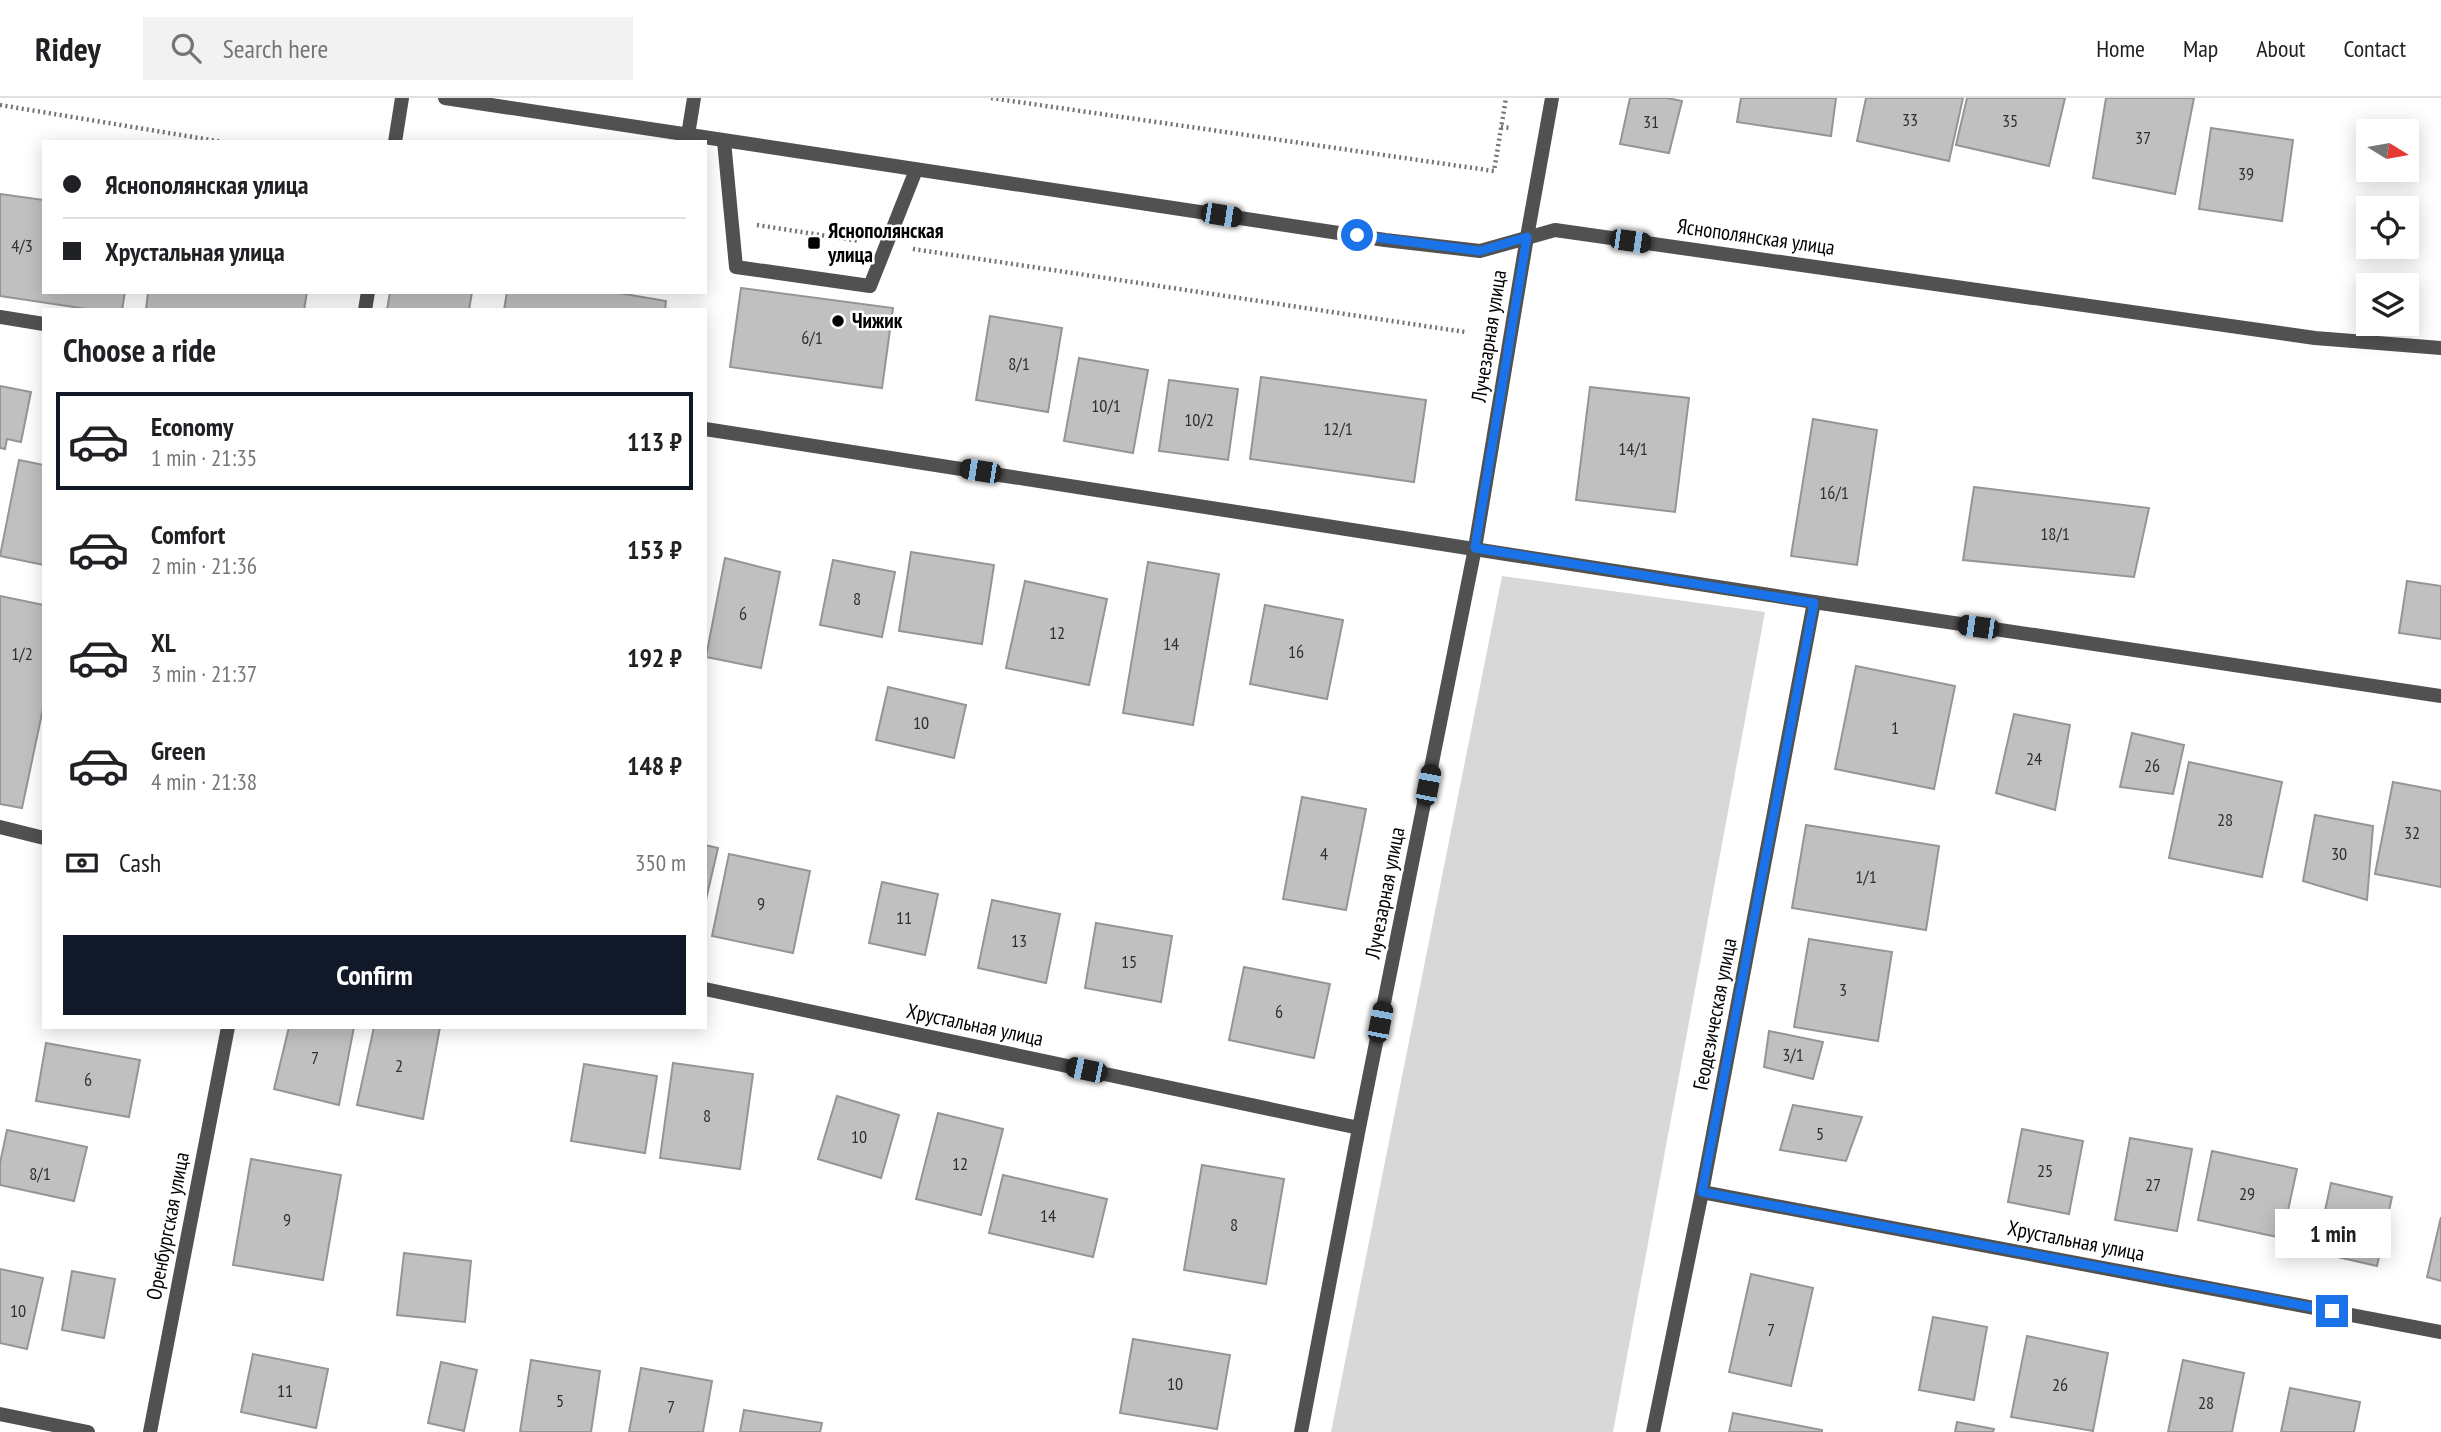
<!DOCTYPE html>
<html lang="en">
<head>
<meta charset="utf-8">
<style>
  body { margin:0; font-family:"PT Sans Narrow",sans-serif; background:#f2f2f2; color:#202124; height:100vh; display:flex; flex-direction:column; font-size:26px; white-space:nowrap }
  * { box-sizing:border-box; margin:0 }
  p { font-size:23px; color:#757577 }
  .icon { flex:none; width:38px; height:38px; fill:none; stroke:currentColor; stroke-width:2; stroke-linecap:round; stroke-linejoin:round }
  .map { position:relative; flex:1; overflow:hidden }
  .details { position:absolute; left:42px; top:210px; width:665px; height:721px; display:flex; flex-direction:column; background:#fff; border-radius:0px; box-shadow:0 4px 18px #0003 }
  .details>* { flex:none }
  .banner { position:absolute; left:42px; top:42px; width:665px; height:154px; border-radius:0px; box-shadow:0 4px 18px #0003; display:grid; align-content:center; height:154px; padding:0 21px; background:#fff }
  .needle { width:46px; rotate:101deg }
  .tools { position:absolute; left:2356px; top:21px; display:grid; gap:14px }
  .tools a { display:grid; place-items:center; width:63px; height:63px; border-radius:0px; background:#fff; box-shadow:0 4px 18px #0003; font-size:35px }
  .end { position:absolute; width:32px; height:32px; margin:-16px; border:9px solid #1a73e8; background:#fff; box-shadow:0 0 0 4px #fff }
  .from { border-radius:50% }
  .bubble { position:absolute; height:49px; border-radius:0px; background:#fff; box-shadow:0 4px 18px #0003; font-size:23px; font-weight:800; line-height:49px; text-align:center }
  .car { position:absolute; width:21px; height:42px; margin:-21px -10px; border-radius:9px; box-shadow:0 0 5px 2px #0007; background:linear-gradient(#222 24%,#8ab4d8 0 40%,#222 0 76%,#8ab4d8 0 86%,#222 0) }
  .banner b { display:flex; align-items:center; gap:24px; height:66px; font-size:26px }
  .banner b+b { border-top:2px solid #e0e0e0 }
  .banner i { width:18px; height:18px; background:#202124 }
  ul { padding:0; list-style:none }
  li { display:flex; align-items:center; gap:21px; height:98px; margin:0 14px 10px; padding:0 7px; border:4px solid transparent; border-radius:0px }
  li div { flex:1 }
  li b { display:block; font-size:26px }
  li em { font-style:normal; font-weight:800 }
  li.current { border-color:#111827 }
  li>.icon { width:63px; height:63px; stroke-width:1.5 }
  h2 { padding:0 21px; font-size:32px; line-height:84px }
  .pay { display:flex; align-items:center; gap:18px; height:77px; padding:0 21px; font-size:26px }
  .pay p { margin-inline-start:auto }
  .primary-button { display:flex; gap:14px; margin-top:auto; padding:14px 21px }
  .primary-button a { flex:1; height:80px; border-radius:0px; background:#111827; color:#fff; font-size:28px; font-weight:800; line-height:80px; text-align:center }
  header { display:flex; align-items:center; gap:42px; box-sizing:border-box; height:98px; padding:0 35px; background:#fff; border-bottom:2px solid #e0e0e0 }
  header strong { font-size:33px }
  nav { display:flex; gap:38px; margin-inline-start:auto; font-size:24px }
  .search { width:490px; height:63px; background:#f2f2f2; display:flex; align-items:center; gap:18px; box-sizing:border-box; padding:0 24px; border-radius:0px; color:#757577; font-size:26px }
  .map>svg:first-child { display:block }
  .green { fill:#d8d8d8 }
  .building { fill:#c0c0c0; stroke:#959595; stroke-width:2 }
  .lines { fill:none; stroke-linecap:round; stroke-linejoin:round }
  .path { stroke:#737373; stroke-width:4.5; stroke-dasharray:2 3.5; stroke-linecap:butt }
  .service { stroke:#515151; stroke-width:14 }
  .minor { stroke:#515151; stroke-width:14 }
  .tertiary { stroke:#515151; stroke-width:14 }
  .route { stroke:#1a73e8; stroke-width:9 }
  .poi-dot { fill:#000; stroke:#fff; stroke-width:2.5 }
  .labels { text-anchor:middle; stroke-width:5; stroke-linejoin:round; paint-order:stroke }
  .number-label { font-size:18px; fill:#303030 }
  .poi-label { font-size:21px; font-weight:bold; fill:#000; stroke:#fff; text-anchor:start }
  .street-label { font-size:21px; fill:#000; stroke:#fff }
</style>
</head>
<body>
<header>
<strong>Ridey</strong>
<div class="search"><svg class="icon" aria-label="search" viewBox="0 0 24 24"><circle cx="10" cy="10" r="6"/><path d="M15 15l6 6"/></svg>Search here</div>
<nav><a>Home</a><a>Map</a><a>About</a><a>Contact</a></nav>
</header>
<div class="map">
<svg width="2441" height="1334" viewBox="0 0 2441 1334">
  <rect width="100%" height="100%" fill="#fff"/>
  <path class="green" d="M1502,478l263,36 -152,820h-282z"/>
  <path class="building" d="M1630,0h37l15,3 -13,52 -49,-9z
    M1741,0h95l-5,38 -94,-14z
    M1866,0h97l-14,63 -92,-20z
    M1967,0h98l-16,68 -93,-21z
    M2106,0h88l-19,96 -82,-16z
    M2211,30l82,12 -11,81 -83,-12z
    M0,96l44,6v92h81l-3,18h-28l-94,-14z
    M741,190l152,20 -11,80 -152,-21z
    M148,194h159l-3,18h-158z
    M390,194h82l-3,18h-82z
    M507,194h106l53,9 -1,9h-161z
    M990,218l72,12 -14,84 -72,-12z
    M1079,260l69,12 -15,83 -69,-12z
    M1261,279l165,23 -12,82 -164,-23z
    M1169,282l69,9 -10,71 -69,-9z
    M0,288l31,6 -10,50 -14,-3 -2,10 -5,-1z
    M1590,289l99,11 -14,114 -99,-12z
    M1813,321l64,11 -20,135 -66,-9z
    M19,362l25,5v100l-44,-9z
    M1974,389l175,21 -15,69 -171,-17z
    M911,454l83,13 -12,79 -83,-13z
    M725,460l55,14 -19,96 -55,-11z
    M833,462l62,12 -13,65 -62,-12z
    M1148,464l71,12 -26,151 -70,-12z
    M1025,483l82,18 -18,86 -83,-17z
    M2407,483l34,5v53l-42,-6z
    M0,498l44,9v99l-22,104 -22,-4z
    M1265,507l78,15 -16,79 -77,-15z
    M1856,568l99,20 -21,103 -99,-20z
    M888,589l78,18 -12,53 -78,-18z
    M2014,616l56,11 -15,85 -59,-17z
    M2132,635l52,12 -11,49 -53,-7z
    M2189,664l93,20 -20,95 -93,-19z
    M2393,684l48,9v96l-66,-13z
    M1302,699l64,12 -20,101 -63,-11z
    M2315,717l58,11 -6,74 -64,-19z
    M1806,727l133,21 -13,84 -134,-22z
    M705,747l13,3 -13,56z
    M729,756l81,17 -17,82 -81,-17z
    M882,784l56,12 -13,61 -56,-12z
    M992,802l68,14 -14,69 -68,-15z
    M1096,825l76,13 -11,66 -76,-14z
    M1809,841l83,13 -14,89 -84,-14z
    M1244,869l86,17 -16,74 -85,-18z
    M289,929h65l-15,78 -65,-16z
    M374,929h66l-17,92 -66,-14z
    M1769,933l54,11 -10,37 -49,-12z
    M46,945l94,17 -11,57 -93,-16z
    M673,965l80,11 -13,95 -80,-11z
    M584,966l73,12 -12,77 -74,-12z
    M837,998l62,19 -18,63 -63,-19z
    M1793,1007l69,12 -16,44 -66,-11z
    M938,1015l65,16 -22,86 -65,-16z
    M2022,1031l61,12 -14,73 -61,-12z
    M7,1032l80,17 -13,54 -74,-16v-22z
    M2130,1040l62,11 -15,82 -62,-11z
    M2212,1053l85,18 -15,69 -84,-18z
    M251,1061l90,16 -18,105 -90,-15z
    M1202,1067l82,14 -18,105 -82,-14z
    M1003,1077l104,24 -14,58 -104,-24z
    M2331,1085l61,14 -15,69 -61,-14z
    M2441,1119v64l-14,-4z
    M404,1155l67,8 -6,61 -68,-7z
    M0,1171l43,9 -16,71 -27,-6z
    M72,1173l43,8 -11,59 -42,-8z
    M1751,1176l62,14 -22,98 -62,-14z
    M1933,1219l54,10 -13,73 -55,-10z
    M2027,1238l81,17 -15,78 -82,-14z
    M1133,1241l97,16 -13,74 -97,-16z
    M253,1256l75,15 -12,59 -75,-16z
    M531,1262l69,11 -9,61h-71z
    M2183,1262l61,13 -12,59h-64z
    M441,1264l36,8 -13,61 -36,-8z
    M641,1270l71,13 -9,51h-74z
    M2290,1290l70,14 -6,30h-73z
    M744,1312l78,13 -2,9h-80z
    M1733,1315l89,17v2h-93z
    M1957,1324l37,7 -1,3h-38z"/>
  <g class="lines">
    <path class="path" d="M991,0l503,73 12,-73
      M0,7l223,37
      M1501,29l11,1
      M757,127l102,16
      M913,151l552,83"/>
    <path class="service" d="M688,37l6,-37
      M724,43l12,126 134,19 46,-116
      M705,331l1109,173 627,94"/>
    <path class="minor" d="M395,44l7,-44
      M365,212l3,-18
      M0,219l44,7
      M0,729l44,11
      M705,891l654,139
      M1702,1094l739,140
      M0,1316l88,18
      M150,1334l78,-405
      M1301,1334l58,-304 116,-580 52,-311
      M1653,1334l49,-240 112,-590"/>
    <path class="tertiary" d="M445,0l940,142 95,11 75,-21 760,108 126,10
      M1527,139l25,-139"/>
  </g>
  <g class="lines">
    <path class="route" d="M1357,137l123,16 47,-14 -52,311 339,55 -112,589 630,119"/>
  </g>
  <g class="poi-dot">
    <rect x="807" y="138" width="14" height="14" rx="3.5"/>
    <circle cx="838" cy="223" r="7"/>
  </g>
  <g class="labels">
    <g class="number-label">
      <text x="1910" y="28">33</text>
      <text x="2010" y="29">35</text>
      <text x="1651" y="30">31</text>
      <text x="2143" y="46">37</text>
      <text x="2246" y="82">39</text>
      <text x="22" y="154">4/3</text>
      <text x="812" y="246">6/1</text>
      <text x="1019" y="272">8/1</text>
      <text x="1106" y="314">10/1</text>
      <text x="1199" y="328">10/2</text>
      <text x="1338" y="337">12/1</text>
      <text x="1633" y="357">14/1</text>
      <text x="1834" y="401">16/1</text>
      <text x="2055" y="442">18/1</text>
      <text x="857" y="507">8</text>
      <text x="743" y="522">6</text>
      <text x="1057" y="541">12</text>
      <text x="1171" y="552">14</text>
      <text x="1296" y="560">16</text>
      <text x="22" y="562">1/2</text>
      <text x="921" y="631">10</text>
      <text x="1895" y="636">1</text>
      <text x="2034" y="667">24</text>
      <text x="2152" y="674">26</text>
      <text x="2225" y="728">28</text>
      <text x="2412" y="741">32</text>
      <text x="1324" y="762">4</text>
      <text x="2339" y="762">30</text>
      <text x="1866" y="785">1/1</text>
      <text x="761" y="812">9</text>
      <text x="904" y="826">11</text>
      <text x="1019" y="849">13</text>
      <text x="1129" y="870">15</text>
      <text x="1843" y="898">3</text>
      <text x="1279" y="920">6</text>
      <text x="1793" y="963">3/1</text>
      <text x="315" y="966">7</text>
      <text x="399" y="974">2</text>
      <text x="88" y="988">6</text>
      <text x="707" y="1024">8</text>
      <text x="1820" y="1042">5</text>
      <text x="859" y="1045">10</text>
      <text x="960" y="1072">12</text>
      <text x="2045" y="1079">25</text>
      <text x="40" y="1082">8/1</text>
      <text x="2153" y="1093">27</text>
      <text x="2247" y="1102">29</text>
      <text x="1048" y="1124">14</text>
      <text x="287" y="1128">9</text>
      <text x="1234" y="1133">8</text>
      <text x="18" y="1219">10</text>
      <text x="1771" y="1238">7</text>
      <text x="1175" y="1292">10</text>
      <text x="2060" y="1293">26</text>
      <text x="285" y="1299">11</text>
      <text x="560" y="1309">5</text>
      <text x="2206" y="1311">28</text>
      <text x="671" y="1315">7</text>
    </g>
    <g class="poi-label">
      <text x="828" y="140">Яснополянская<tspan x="828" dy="24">улица</tspan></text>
      <text x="852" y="230">Чижик</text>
    </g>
    <g class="street-label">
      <text transform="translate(1756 139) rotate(8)" y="7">Яснополянская улица</text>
      <text transform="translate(1489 238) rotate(-81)" y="7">Лучезарная улица</text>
      <text transform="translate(1385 795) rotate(-79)" y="7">Лучезарная улица</text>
      <text transform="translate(1715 916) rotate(-79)" y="7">Геодезическая улица</text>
      <text transform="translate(975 927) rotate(12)" y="7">Хрустальная улица</text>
      <text transform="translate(168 1128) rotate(-79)" y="7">Оренбургская улица</text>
      <text transform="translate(2076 1143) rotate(11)" y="7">Хрустальная улица</text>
    </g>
  </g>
</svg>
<div class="tools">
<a><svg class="needle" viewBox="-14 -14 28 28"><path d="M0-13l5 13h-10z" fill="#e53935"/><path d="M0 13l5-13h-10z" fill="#757577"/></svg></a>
<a><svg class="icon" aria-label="locate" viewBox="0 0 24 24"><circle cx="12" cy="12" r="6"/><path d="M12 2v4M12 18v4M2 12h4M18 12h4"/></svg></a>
<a><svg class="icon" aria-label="layers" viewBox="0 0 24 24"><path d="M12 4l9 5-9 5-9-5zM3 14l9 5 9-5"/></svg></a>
</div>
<i class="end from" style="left:1357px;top:137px"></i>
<i class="end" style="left:2332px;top:1213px"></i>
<div class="bubble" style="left:2275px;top:1111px;width:116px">1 min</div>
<i class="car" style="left:1221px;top:117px;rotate:99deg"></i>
<i class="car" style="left:1630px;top:143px;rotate:98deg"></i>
<i class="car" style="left:980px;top:373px;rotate:279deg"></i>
<i class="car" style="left:1978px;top:529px;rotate:278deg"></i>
<i class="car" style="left:1428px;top:687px;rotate:11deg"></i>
<i class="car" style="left:1380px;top:924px;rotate:11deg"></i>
<i class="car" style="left:1086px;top:972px;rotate:282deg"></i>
<div class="banner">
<b><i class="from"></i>Яснополянская улица</b>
<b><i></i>Хрустальная улица</b>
</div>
<section class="details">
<h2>Choose a ride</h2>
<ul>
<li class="current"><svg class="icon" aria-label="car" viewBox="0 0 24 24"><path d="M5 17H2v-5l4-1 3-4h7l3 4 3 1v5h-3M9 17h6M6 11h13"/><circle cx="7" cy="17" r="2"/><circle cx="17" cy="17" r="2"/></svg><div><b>Economy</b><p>1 min · 21:35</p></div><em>113 ₽</em></li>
<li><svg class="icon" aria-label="car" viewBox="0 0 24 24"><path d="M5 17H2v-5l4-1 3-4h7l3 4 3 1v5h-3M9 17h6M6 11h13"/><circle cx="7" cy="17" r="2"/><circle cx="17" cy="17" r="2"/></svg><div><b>Comfort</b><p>2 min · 21:36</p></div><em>153 ₽</em></li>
<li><svg class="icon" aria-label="car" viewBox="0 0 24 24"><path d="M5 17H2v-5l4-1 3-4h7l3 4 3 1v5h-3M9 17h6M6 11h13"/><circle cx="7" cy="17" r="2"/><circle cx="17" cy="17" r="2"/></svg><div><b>XL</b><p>3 min · 21:37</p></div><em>192 ₽</em></li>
<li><svg class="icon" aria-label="car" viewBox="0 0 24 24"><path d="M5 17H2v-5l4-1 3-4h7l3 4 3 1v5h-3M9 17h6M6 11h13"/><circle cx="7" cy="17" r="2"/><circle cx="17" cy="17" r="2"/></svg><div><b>Green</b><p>4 min · 21:38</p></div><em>148 ₽</em></li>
</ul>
<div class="pay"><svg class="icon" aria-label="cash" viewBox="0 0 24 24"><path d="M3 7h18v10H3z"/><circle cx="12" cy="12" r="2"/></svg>Cash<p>350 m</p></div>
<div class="primary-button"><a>Confirm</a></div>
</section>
</div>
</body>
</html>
